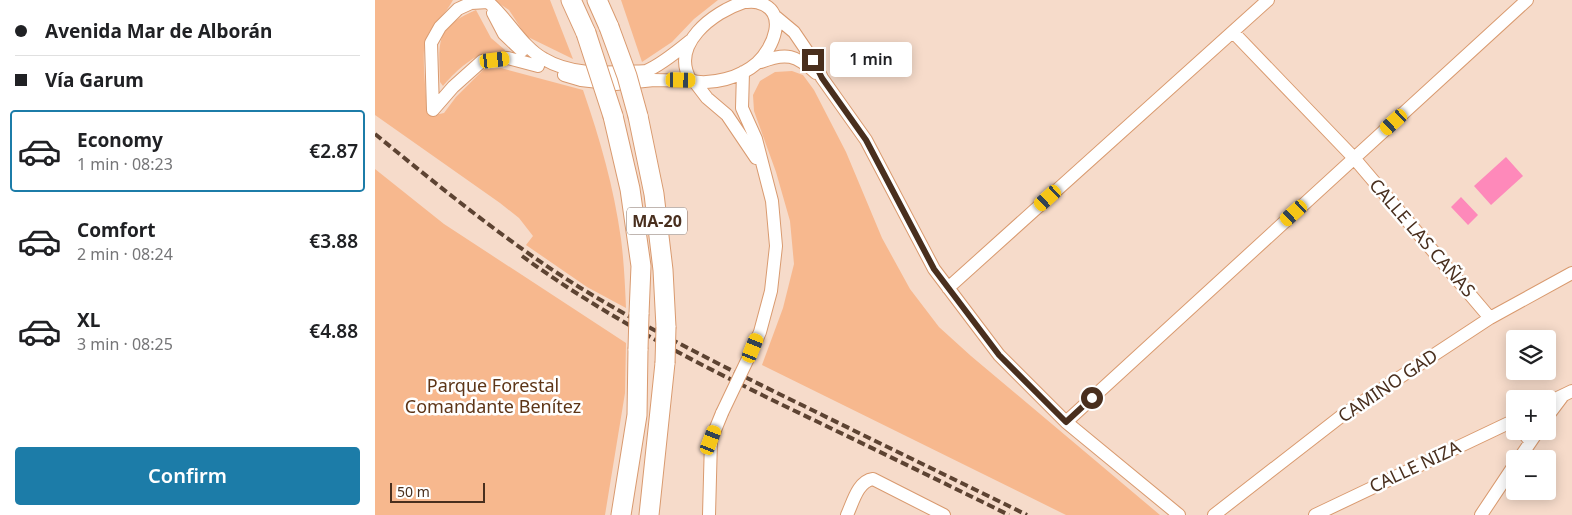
<!DOCTYPE html>
<html lang="en">
<head>
<meta charset="utf-8">
<style>
  body { margin:0; font-family:"Noto Sans",sans-serif; background:#f6f6f6; color:#202124; height:100vh; display:flex; flex-direction:column; font-size:19px; white-space:nowrap }
  * { box-sizing:border-box; margin:0 }
  p { font-size:16px; color:#757577 }
  .icon { flex:none; width:28px; height:28px; fill:none; stroke:currentColor; stroke-width:2; stroke-linecap:round; stroke-linejoin:round }
  .map { position:relative; flex:1; overflow:hidden }
  .panel { display:flex; flex-direction:column; background:#fff; width:375px }
  .panel>* { flex:none }
  .top-card { display:grid; align-content:center; height:110px; padding:0 15px; background:#fff }
  .tools { position:absolute; left:1131px; top:330px; display:grid; gap:10px }
  .tools a { display:grid; place-items:center; width:50px; height:50px; border-radius:5px; background:#fff; box-shadow:0 2px 12px #0003; font-size:25px }
  .scale { position:absolute; left:15px; bottom:12px; width:95px; box-sizing:border-box; padding-left:5px; border:2px solid #492f1e; border-top:0; font-size:14px; line-height:18px; white-space:nowrap; color:#492f1e; -webkit-text-stroke:4px #fff; paint-order:stroke }
  .end { position:absolute; width:22px; height:22px; margin:-11px; border:6px solid #492f1e; background:#fff; box-shadow:0 0 0 2px #fff }
  .from { border-radius:50% }
  .bubble { position:absolute; height:35px; border-radius:5px; background:#fff; box-shadow:0 2px 12px #0003; font-size:16px; font-weight:600; line-height:35px; text-align:center }
  .car { position:absolute; width:15px; height:30px; margin:-15px -8px; border-radius:6px; box-shadow:0 0 4px 1px #0007; background:linear-gradient(#f5c518 24%,#345 0 40%,#f5c518 0 76%,#345 0 86%,#f5c518 0) }
  .top-card b { display:flex; align-items:center; gap:18px; height:48px; font-size:19px }
  .top-card b+b { border-top:1px solid #e0e0e0 }
  .top-card i { width:12px; height:12px; background:#202124 }
  ul { padding:0; list-style:none }
  li { display:flex; align-items:center; gap:15px; height:82px; margin:0 10px 8px; padding:0 5px; border:2px solid transparent; border-radius:5px }
  li div { flex:1 }
  li b { display:block; font-size:19px }
  li em { font-style:normal; font-weight:600 }
  li.active { border-color:#1c7ca8 }
  li>.icon { width:45px; height:45px; stroke-width:1.5 }
  .action { display:flex; gap:10px; margin-top:auto; padding:10px 15px }
  .action a { flex:1; height:58px; border-radius:5px; background:#1c7ca8; color:#fff; font-size:20px; font-weight:600; line-height:58px; text-align:center }
  main { display:flex; flex:1; min-height:0 }
  .map>svg:first-child { display:block }
  .green { fill:#f7b88e }
  .water { fill:#fe89ba }
  .lines { fill:none; stroke-linecap:round; stroke-linejoin:round }
  .minor-casing { stroke:#d99a6f; stroke-width:14 }
  .highway-casing { stroke:#d99a6f; stroke-width:21 }
  .minor { stroke:#fff; stroke-width:12 }
  .highway { stroke:#fff; stroke-width:19 }
  .rail { stroke:#5d4332; stroke-width:4; stroke-dasharray:8 4; stroke-linecap:butt }
  .minor-bridge-casing { stroke:#d99a6f; stroke-width:14; stroke-linecap:butt }
  .highway-bridge-casing { stroke:#d99a6f; stroke-width:21; stroke-linecap:butt }
  .minor-bridge { stroke:#fff; stroke-width:12 }
  .highway-bridge { stroke:#fff; stroke-width:19 }
  .route { stroke:#492f1e; stroke-width:6 }
  .labels { text-anchor:middle; stroke-width:5; stroke-linejoin:round; paint-order:stroke }
  .shield { fill:#fff; stroke:#806d62; stroke-width:1 }
  .shield-label { font-size:16px; font-weight:bold; fill:#492f1e }
  .street-label { font-size:18px; fill:#492f1e; stroke:#fff }
  .park-label { font-size:18px; fill:#5d3517; stroke:#fff }
</style>
</head>
<body>
<main>
<section class="panel">
<div class="top-card">
<b><i class="from"></i>Avenida Mar de Alborán</b>
<b><i></i>Vía Garum</b>
</div>
<ul>
<li class="active"><svg class="icon" aria-label="car" viewBox="0 0 24 24"><path d="M5 17H2v-5l4-1 3-4h7l3 4 3 1v5h-3M9 17h6M6 11h13"/><circle cx="7" cy="17" r="2"/><circle cx="17" cy="17" r="2"/></svg><div><b>Economy</b><p>1 min · 08:23</p></div><em>€2.87</em></li>
<li><svg class="icon" aria-label="car" viewBox="0 0 24 24"><path d="M5 17H2v-5l4-1 3-4h7l3 4 3 1v5h-3M9 17h6M6 11h13"/><circle cx="7" cy="17" r="2"/><circle cx="17" cy="17" r="2"/></svg><div><b>Comfort</b><p>2 min · 08:24</p></div><em>€3.88</em></li>
<li><svg class="icon" aria-label="car" viewBox="0 0 24 24"><path d="M5 17H2v-5l4-1 3-4h7l3 4 3 1v5h-3M9 17h6M6 11h13"/><circle cx="7" cy="17" r="2"/><circle cx="17" cy="17" r="2"/></svg><div><b>XL</b><p>3 min · 08:25</p></div><em>€4.88</em></li>
</ul>
<div class="action"><a>Confirm</a></div>
</section>
<div class="map">
<svg width="1197" height="515" viewBox="0 0 1197 515">
  <rect width="100%" height="100%" fill="#f6dbca"/>
  <path class="green" d="M0,0h78c-7,14 -21,24 -27,39 -5,12 0,54 1,70l8,6 9,-2 12,-16 28,-28 17,-1 82,22c17,49 31,98 38,149 3,23 4,46 5,69l-39,-21 -61,-42 7,-9 -14,-18 -19,-15 -125,-88z
    M119,0h56l23,59 -47,-23 -17,-26z
    M246,0h97l-24,19 -22,23 -30,20z
    M101,10l15,28 14,12 -1,3c-6,0 -11,0 -16,0 -16,2 -35,21 -45,33l-3,-4c-1,-40 -6,-54 36,-72z
    M417,71l11,4 11,15 32,62 36,86 28,51 29,38 32,29 189,159h-94l-304,-150 21,-57 11,-44 -4,-43 -14,-49 -22,-61 -1,-16 7,-14 15,-9z
    M0,169l69,55 182,119 -1,50 -20,122h-230z"/>
  <path class="water" d="M1131,157l17,19 -32,29 -17,-19z
    M1086,197l17,18 -10,10 -17,-18z"/>
  <g class="lines">
    <g class="minor-casing">
      <path id="minor" d="M369,2c4,0 11,-1 15,1 30,8 14,46 -2,60 -17,15 -45,22 -66,18 -22,-36 22,-69 53,-79z
        M118,13l11,21 18,17
        M401,17l18,15 19,28 9,18 44,62 68,129 65,86 67,67 113,93
        M858,32l121,126 136,160
        M386,62c25,-10 35,-7 55,11
        M368,72l-1,36 14,31 16,62 4,45 -5,45 -11,41 -7,16
        M189,75l17,5 35,4 38,-4 37,1
        M319,81l13,17 20,17 29,43
        M58,110l-2,-67 9,-16 18,-18 13,-6 17,-1c20,17 34,45 56,57 25,15 55,14 82,13 6,-1 14,0 20,-1 13,-5 33,-21 44,-30
        M58,110l20,-23 29,-26 26,-3 30,8
        M573,288l320,-288
        M1172,403l25,-12
        M1172,417l15,-20
        M691,422l461,-422
        M1147,431l8,10
        M1144,459l19,-28
        M334,515l2,-75 11,-27
        M472,515c6,-13 11,-34 26,-36l71,36
        M839,515l130,-101 146,-96 82,-45
        M940,515l200,-95
        M1106,515l34,-51"/>
    </g>
    <g class="highway-casing">
      <path id="highway" d="M196,0l15,33
        M222,0l12,27
        M238,116l17,73 11,77 -2,48
        M263,116l16,78 9,76 3,57
        M246,515l16,-100 1,-66
        M274,515l16,-152"/>
    </g>
    <use href="#minor" class="minor"/>
    <use href="#highway" class="highway"/>
    <path class="rail" d="M0,134c66,54 132,108 204,153 74,45 151,83 229,121 73,36 146,71 219,107
      M147,256c85,62 178,109 273,155 71,34 143,69 214,104"/>
    <g class="minor-bridge-casing">
      <path id="minor-bridge" d="M347,413l31,-65"/>
    </g>
    <g class="highway-bridge-casing">
      <path id="highway-bridge" d="M234,27l18,49 11,40
        M211,33l27,83
        M263,349l1,-35
        M290,363l1,-36"/>
    </g>
    <use href="#minor-bridge" class="minor-bridge"/>
    <use href="#highway-bridge" class="highway-bridge"/>
  </g>
  <g class="lines">
    <path class="route" d="M438,60l9,18 44,62 68,129 65,86 67,67 26,-24"/>
  </g>
  <g class="labels">
    <rect class="shield" x="252" y="207.5" width="60" height="27" rx="4"/>
    <g class="shield-label">
      <text x="282" y="227">MA-20</text>
    </g>
    <g class="street-label">
      <text transform="translate(1047 238) rotate(49)" y="6">CALLE LAS CAÑAS</text>
      <text transform="translate(1013 386) rotate(-34)" y="6">CAMINO GAD</text>
      <text transform="translate(1040 467) rotate(-25)" y="6">CALLE NIZA</text>
    </g>
    <g class="park-label">
      <text x="118" y="392">Parque Forestal<tspan x="118" dy="21">Comandante Benítez</tspan></text>
    </g>
  </g>
</svg>
<div class="tools">
<a><svg class="icon" aria-label="layers" viewBox="0 0 24 24"><path d="M12 4l9 5-9 5-9-5zM3 14l9 5 9-5"/></svg></a>
<a>+</a>
<a>−</a>
</div>
<div class="scale">50 m</div>
<i class="end from" style="left:717px;top:398px"></i>
<i class="end" style="left:438px;top:60px"></i>
<div class="bubble" style="left:455px;top:42px;width:82px">1 min</div>
<i class="car" style="left:120px;top:60px;rotate:83deg"></i>
<i class="car" style="left:306px;top:80px;rotate:91deg"></i>
<i class="car" style="left:1019px;top:122px;rotate:228deg"></i>
<i class="car" style="left:673px;top:198px;rotate:228deg"></i>
<i class="car" style="left:919px;top:213px;rotate:228deg"></i>
<i class="car" style="left:378px;top:348px;rotate:22deg"></i>
<i class="car" style="left:336px;top:440px;rotate:21deg"></i>
</div>
</main>
</body>
</html>
